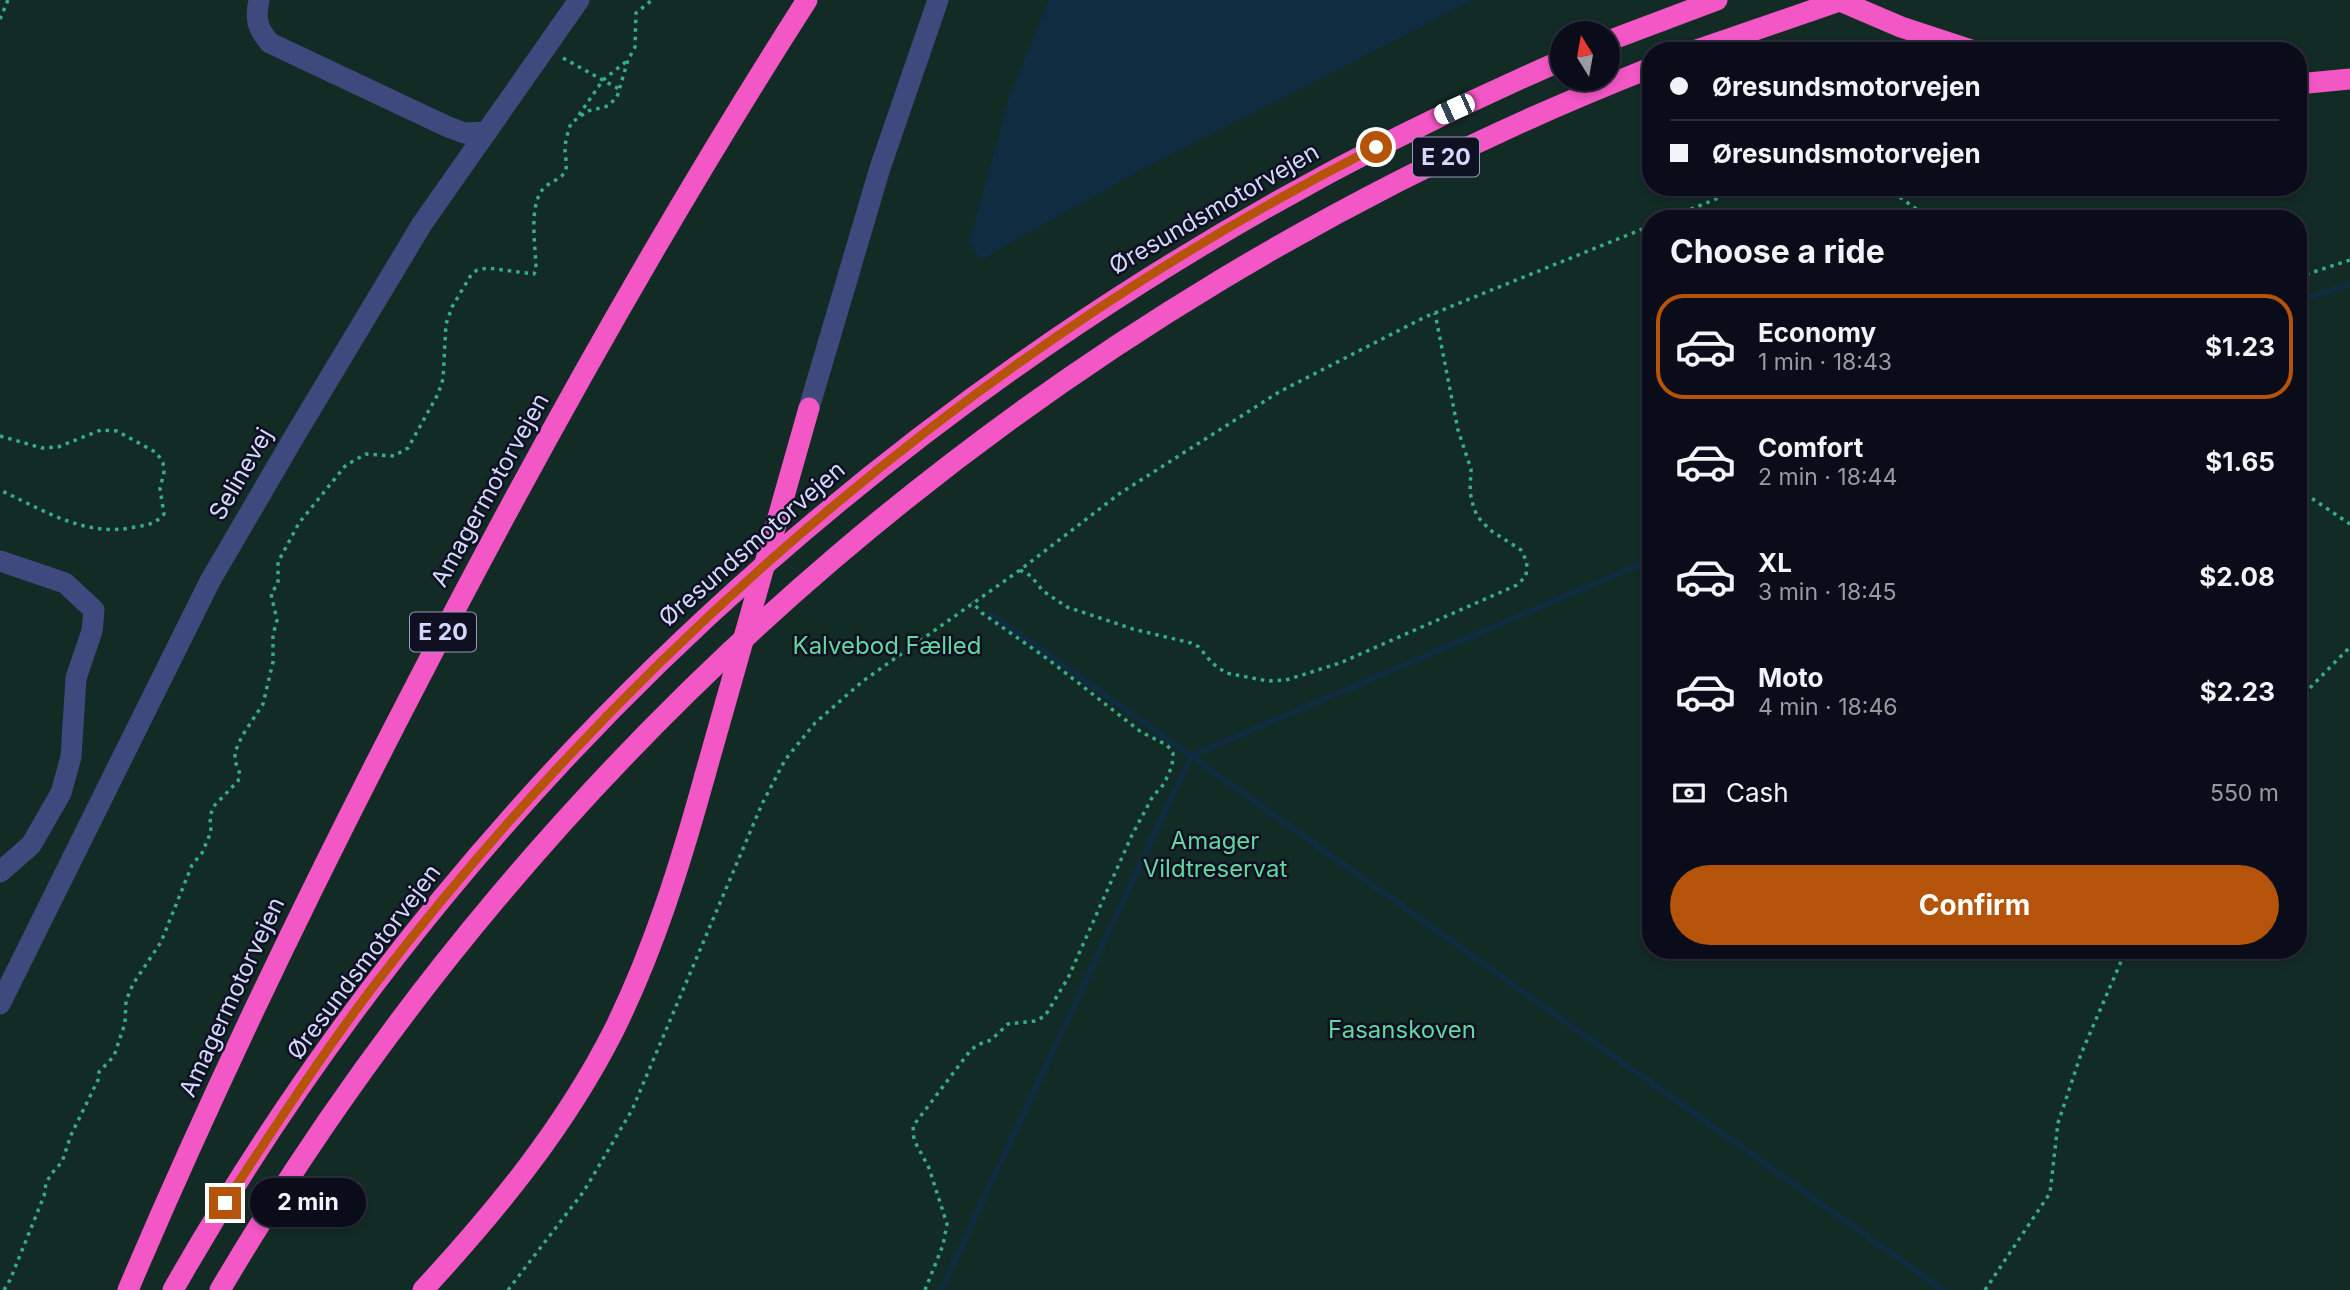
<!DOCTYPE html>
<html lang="en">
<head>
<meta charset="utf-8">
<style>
  body { margin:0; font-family:Inter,sans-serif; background:#141523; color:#f1f3f6; height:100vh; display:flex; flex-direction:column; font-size:26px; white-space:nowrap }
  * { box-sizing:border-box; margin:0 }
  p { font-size:23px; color:#9a9ba2 }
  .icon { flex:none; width:38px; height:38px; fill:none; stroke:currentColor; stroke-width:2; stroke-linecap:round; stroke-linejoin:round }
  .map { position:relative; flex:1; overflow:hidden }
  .side { position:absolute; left:1642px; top:210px; width:665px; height:749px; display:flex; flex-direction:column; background:#0b0c1a; border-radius:28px; box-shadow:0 4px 10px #0003,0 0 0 2px #2b2c39 }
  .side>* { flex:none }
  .hud { position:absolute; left:1642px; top:42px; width:665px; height:154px; border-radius:28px; box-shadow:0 4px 10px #0003,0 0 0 2px #2b2c39; display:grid; align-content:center; height:154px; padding:0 28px; background:#0b0c1a }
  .needle { width:46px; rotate:349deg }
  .controls { position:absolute; left:1550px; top:21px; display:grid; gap:14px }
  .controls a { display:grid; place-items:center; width:70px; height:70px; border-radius:50%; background:#0b0c1a; box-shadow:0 4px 10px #0003,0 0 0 2px #2b2c39; font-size:35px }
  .end { position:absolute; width:32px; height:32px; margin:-16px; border:9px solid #b45309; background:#fff; box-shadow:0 0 0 4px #fff }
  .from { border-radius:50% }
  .bubble { position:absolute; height:49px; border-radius:24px; background:#0b0c1a; box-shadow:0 4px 10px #0003,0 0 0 2px #2b2c39; font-size:23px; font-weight:700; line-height:49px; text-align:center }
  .car { position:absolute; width:21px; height:42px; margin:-21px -10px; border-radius:9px; box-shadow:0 0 5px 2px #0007; background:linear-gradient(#fff 24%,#345 0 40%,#fff 0 76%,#345 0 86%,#fff 0) }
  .hud b { display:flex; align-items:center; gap:24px; height:66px; font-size:26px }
  .hud b+b { border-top:2px solid #2b2c39 }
  .hud i { width:18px; height:18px; background:#f1f3f6 }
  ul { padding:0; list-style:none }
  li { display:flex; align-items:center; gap:21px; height:105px; margin:0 14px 10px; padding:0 14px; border:4px solid transparent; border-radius:28px }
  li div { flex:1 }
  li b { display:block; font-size:26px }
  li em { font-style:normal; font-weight:700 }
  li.current { border-color:#b45309 }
  li>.icon { width:63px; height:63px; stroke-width:1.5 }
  h2 { padding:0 28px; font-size:32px; line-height:84px }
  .pay { display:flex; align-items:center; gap:18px; height:77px; padding:0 28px; font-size:26px }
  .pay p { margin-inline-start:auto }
  .primary-button { display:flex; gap:14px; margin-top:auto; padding:14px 28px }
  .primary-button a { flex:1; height:80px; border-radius:42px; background:#b45309; color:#fff; font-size:28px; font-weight:700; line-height:80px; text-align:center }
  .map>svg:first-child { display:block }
  .green { fill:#132b25; fill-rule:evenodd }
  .water { fill:#0f2c41 }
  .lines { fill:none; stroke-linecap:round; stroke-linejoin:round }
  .stream { stroke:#0f2c41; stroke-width:6 }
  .path { stroke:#37ac8a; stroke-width:3.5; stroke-dasharray:3.5 5; stroke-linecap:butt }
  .minor { stroke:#3e4a7d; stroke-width:21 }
  .highway { stroke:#f357c6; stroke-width:21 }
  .highway-bridge { stroke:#f357c6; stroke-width:21 }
  .route { stroke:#b45309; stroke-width:9 }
  .labels { text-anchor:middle; stroke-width:5; stroke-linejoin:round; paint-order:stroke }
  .shield { fill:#0f1022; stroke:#989cbb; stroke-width:2 }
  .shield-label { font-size:23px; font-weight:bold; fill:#d3d8fc }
  .street-label { font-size:24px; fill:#d3d8fc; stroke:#0f1022 }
  .park-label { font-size:24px; fill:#64d69f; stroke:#0f1022 }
</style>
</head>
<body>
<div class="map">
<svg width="2350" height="1290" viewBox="0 0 2350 1290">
  <rect width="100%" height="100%" fill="#0f1022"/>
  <path class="green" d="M0,0h2350v1290h-2350zM1563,33h45v46h-45zM1650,51h648v136h-648zM1650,219h648v731h-648z"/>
  <path class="water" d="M1049,0h425l-342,175 -151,85 -12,-18 42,-151z"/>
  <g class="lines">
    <path class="stream" d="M2298,301l52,-17
      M991,614l952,676
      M941,1290l250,-534 459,-196"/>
    <path class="path" d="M0,19l8,-19
      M563,58l56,31
      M579,115l24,-35 24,-19
      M1886,187l44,32
      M1667,219l78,-32
      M2298,277l52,-17
      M0,436l42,12 16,-1 43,-17 16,1 40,22 6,10 1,9 -4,17 4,25c-9,10 -16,11 -29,13 -49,11 -92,-17 -135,-37
      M2298,489l52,35
      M1020,570l11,6 12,15 24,16 66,22 58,14 8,4 13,16 14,10 42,8 18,-1 54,-17 177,-78 9,-9 1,-14 -6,-12 -31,-20 -13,-14 -4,-11 -3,-13 1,-23 -13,-39 -23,-117
      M2298,700l52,-53
      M4,1290l6,-10 34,-84 2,-13 6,-10 10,-11 9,-27 27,-55 1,-8 15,-16 11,-33 1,-22 7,-17 28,-42 31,-77 10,-12 9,-21 -1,-15 3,-10 25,-26 2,-7 -5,-13v-9l7,-16 21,-32 10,-42v-27l4,-15 -6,-26 7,-11v-21l21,-39 47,-58 20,-11 28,2 14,-8 30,-54 5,-15 3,-55 6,-17 19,-32 6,-5 11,-2 46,6 2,-4c0,-22 -8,-63 7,-81 6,-7 17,-9 22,-17 3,-7 0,-15 0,-22 0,-9 3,-18 6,-27l17,-12 20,-5 9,-9 11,-37 7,-13 1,-34 16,-13
      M508,1290l76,-99 48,-81 130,-306 23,-44 30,-37 48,-42 157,-111 99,-76 160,-102 146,-75 225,-91
      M925,1290l18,-45 4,-21 -18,-56 -15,-28 -1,-14 57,-75 7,-6 14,-5 17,-16 27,-3 10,-5 23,-38 64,-143 21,-39 11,-12 8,-18 1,-13 -6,-8 -26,-13 -92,-72 -67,-47 -10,-11
      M1985,1290l65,-97 8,-70 23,-69 45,-104"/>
    <path class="minor" d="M259,0c-4,19 -2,28 11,43l176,83 18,7 23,-1
      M809,408l71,-240 58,-168
      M0,561l65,22 29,27 -2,21 -16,47 -5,79 -10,36 -30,52 -31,27
      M0,1004l210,-423 87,-149 125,-208 157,-224"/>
    <path class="highway" d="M1608,41l109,-41
      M1694,51l148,-51
      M2298,84l52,-5
      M128,1290c88,-207 186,-409 290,-609 120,-232 248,-461 389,-681
      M173,1290c312,-551 811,-980 1390,-1230
      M220,1290c327,-555 831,-986 1430,-1222
      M423,1290c73,-79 142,-163 191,-260 40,-81 67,-168 91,-255"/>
    <path class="highway-bridge" d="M1838,0l63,27 73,24
      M705,775l104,-367"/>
  </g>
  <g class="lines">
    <path class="route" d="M225,1203c48,-73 95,-146 148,-216 268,-350 610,-640 1003,-840"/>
  </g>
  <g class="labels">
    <g class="shield">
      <rect x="1413" y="137.5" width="66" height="39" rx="5"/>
      <rect x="410" y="612.5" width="66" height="39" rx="5"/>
    </g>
    <g class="shield-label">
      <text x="1446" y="165">E 20</text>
      <text x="443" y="640">E 20</text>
    </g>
    <g class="street-label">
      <text transform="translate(1214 209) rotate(-30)" y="8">Øresundsmotorvejen</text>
      <text transform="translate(241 474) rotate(-60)" y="8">Selinevej</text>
      <text transform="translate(490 490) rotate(-61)" y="8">Amagermotorvejen</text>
      <text transform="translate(752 544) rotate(-41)" y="8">Øresundsmotorvejen</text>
      <text transform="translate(364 962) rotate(-53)" y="8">Øresundsmotorvejen</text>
      <text transform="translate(232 997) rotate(-65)" y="8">Amagermotorvejen</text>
    </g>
    <g class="park-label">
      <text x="887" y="654">Kalvebod Fælled</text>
      <text x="1215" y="849">Amager<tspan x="1215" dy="28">Vildtreservat</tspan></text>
      <text x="1402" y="1038">Fasanskoven</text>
    </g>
  </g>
</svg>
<div class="controls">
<a><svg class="needle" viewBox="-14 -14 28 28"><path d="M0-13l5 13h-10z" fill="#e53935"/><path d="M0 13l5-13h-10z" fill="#9a9ba2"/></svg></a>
</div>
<i class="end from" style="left:1376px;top:147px"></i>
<i class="end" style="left:225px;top:1203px"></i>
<div class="bubble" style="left:250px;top:1178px;width:116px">2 min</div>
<i class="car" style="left:1454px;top:109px;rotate:246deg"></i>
<div class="hud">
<b><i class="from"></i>Øresundsmotorvejen</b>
<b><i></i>Øresundsmotorvejen</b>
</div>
<section class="side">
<h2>Choose a ride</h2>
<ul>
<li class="current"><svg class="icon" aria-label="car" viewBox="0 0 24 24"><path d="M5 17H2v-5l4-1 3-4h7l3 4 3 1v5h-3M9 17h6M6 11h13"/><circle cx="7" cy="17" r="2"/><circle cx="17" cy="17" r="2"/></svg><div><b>Economy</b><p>1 min · 18:43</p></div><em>$1.23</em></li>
<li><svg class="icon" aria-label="car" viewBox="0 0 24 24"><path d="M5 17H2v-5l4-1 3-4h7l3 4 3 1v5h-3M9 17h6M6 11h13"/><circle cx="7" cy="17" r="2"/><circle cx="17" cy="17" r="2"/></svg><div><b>Comfort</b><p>2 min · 18:44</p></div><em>$1.65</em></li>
<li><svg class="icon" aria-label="car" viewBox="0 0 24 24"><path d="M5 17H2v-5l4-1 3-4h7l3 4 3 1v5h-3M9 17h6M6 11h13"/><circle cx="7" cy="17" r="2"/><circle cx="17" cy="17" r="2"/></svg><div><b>XL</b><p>3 min · 18:45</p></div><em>$2.08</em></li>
<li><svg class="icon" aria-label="car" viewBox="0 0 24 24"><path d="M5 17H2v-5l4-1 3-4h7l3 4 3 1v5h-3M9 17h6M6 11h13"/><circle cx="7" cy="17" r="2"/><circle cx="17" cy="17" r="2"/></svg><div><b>Moto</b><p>4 min · 18:46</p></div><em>$2.23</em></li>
</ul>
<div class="pay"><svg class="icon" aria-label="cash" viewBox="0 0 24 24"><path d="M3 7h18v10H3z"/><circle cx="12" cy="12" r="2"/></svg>Cash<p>550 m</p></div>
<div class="primary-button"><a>Confirm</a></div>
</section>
</div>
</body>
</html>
